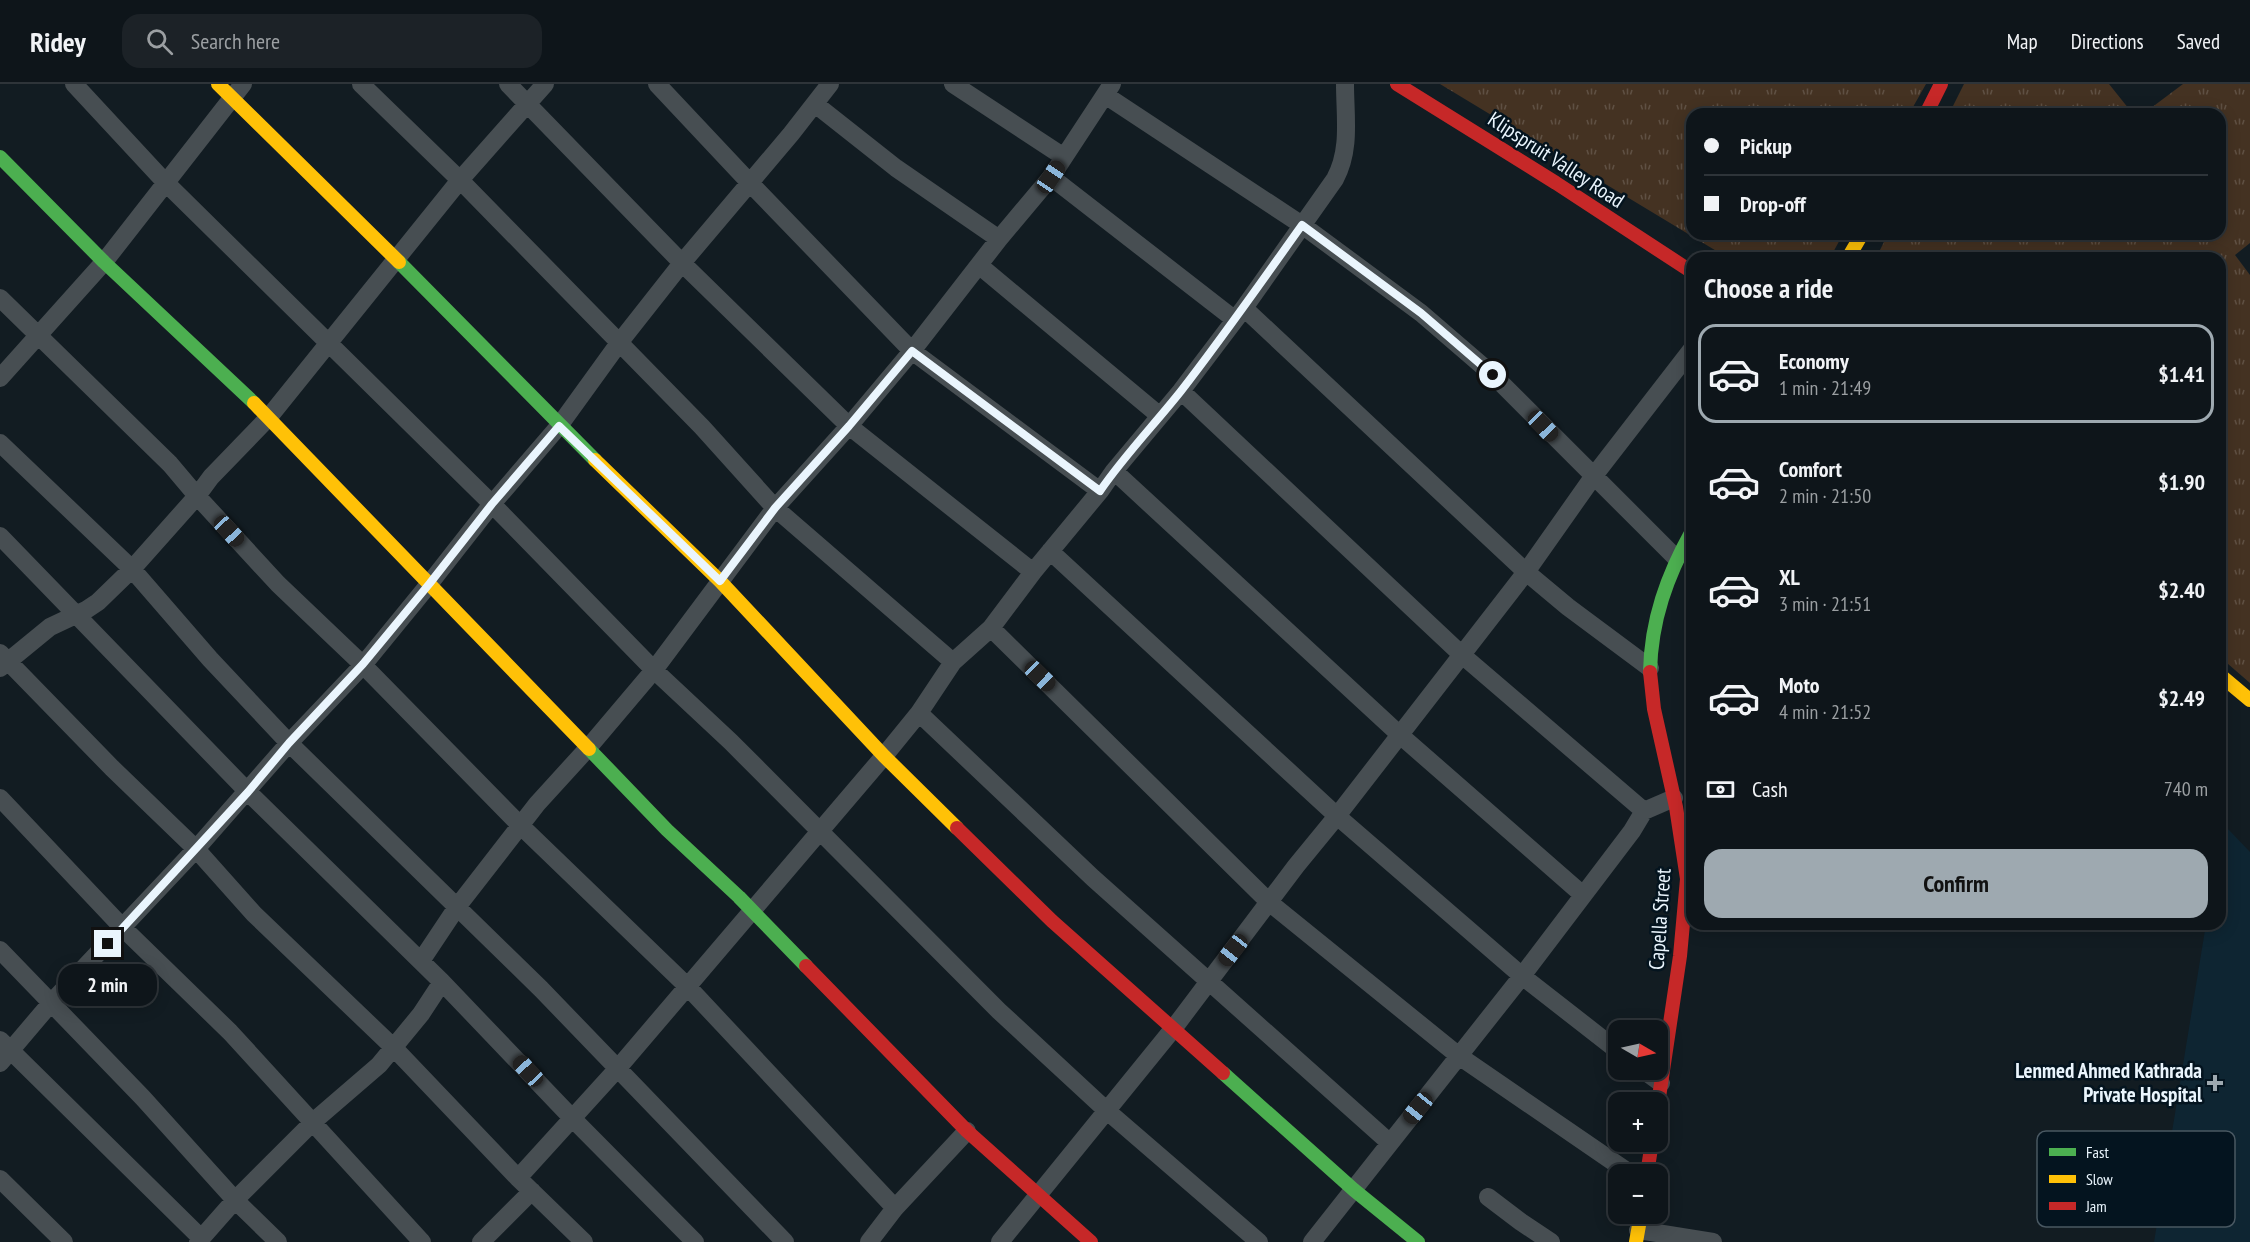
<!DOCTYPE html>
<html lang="en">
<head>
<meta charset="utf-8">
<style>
  body { margin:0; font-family:"PT Sans Narrow",sans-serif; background:#1c2227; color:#f1f3f6; height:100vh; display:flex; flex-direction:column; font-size:22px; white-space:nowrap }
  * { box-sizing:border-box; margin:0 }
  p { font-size:20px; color:#9b9fa2 }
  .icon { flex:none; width:33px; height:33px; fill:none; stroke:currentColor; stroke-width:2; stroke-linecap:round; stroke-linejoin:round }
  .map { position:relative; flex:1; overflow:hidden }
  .side { position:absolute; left:1686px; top:168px; width:540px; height:678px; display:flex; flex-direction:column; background:#0e151a; border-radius:18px; box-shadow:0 3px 15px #0003,0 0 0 2px #2e3439 }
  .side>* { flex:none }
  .banner { position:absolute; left:1686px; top:24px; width:540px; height:132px; border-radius:18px; box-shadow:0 3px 15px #0003,0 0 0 2px #2e3439; display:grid; align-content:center; height:132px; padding:0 18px; background:#0e151a }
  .needle { width:39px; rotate:99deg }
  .buttons { position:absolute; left:1608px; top:936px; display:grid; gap:12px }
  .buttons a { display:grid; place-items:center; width:60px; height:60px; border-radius:12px; background:#0e151a; box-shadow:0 3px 15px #0003,0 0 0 2px #2e3439; font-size:30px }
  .end { position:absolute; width:27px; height:27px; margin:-14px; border:8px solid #eaf5fd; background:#111; box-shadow:0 0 0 3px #111 }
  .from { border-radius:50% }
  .bubble { position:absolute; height:42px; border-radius:18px; background:#0e151a; box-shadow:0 3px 15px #0003,0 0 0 2px #2e3439; font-size:20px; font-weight:800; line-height:42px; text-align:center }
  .car { position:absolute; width:18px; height:36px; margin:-18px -9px; border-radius:8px; box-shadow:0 0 4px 2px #0007; background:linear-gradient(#222 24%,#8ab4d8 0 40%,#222 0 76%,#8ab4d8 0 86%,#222 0) }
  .banner b { display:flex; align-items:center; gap:21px; height:57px; font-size:22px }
  .banner b+b { border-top:2px solid #2e3439 }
  .banner i { width:15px; height:15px; background:#f1f3f6 }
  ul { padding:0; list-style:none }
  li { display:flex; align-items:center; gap:18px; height:99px; margin:0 12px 9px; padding:0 6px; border:3px solid transparent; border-radius:18px }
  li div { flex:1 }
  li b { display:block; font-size:22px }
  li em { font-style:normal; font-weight:800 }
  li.active { border-color:#9ea9b0 }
  li>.icon { width:54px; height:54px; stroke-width:1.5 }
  h2 { padding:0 18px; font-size:27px; line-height:72px }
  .pay { display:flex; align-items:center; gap:15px; height:66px; padding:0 18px; font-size:22px }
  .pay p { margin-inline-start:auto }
  .primary-button { display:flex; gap:12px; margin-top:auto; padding:12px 18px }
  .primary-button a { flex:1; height:69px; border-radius:18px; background:#9ea9b0; color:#111; font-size:24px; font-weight:800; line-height:69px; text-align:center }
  header { display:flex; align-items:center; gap:36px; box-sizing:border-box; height:84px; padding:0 30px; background:#0e151a; border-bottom:2px solid #2e3439 }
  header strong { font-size:28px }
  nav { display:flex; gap:33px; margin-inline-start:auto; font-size:21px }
  .search { width:420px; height:54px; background:#1c2227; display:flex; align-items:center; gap:15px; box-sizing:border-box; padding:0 21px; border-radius:18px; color:#9b9fa2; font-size:22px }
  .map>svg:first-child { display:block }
  .built { fill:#0e2532 }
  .grass { fill:url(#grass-tufts) }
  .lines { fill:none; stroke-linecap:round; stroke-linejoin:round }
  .street { stroke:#474e52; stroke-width:18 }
  .fast { stroke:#4caf50; stroke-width:14 }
  .slow { stroke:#ffc107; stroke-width:14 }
  .jam { stroke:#c62828; stroke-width:14 }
  .route { stroke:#eaf5fd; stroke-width:8 }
  .poi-dot { fill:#9ea9b0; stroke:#04141f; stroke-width:2 }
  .labels { text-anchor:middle; stroke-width:5; stroke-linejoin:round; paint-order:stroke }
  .street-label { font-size:21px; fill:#eaf5fd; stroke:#04141f }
  .poi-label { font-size:21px; font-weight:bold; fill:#eaf5fd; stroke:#04141f; text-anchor:end }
  .key { fill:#04141f; stroke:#495862; stroke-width:1.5 }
  .key-label { font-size:16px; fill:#eaf5fd }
</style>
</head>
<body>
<header>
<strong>Ridey</strong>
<div class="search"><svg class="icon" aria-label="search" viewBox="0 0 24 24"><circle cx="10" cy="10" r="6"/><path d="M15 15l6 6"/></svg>Search here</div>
<nav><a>Map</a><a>Directions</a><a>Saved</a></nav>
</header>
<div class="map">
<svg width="2250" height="1158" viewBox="0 0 2250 1158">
  <defs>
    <pattern id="grass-tufts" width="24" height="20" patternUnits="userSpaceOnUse" patternTransform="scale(1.5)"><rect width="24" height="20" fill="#443222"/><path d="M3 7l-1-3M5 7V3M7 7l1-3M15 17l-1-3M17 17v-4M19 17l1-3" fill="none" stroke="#5f5043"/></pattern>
  </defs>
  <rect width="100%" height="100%" fill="#121c22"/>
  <path class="built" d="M2228,745l22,23v390h-96l52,-318h14v-86l1,-8z"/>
  <path class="grass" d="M1440,0h486l-17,30h-217v120h151l-13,24h-102z
    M1964,0h145l24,30h-184z
    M2183,0h67v159l-15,12 15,20v408l-30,-26v-399h-344l12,-24h332v-120h-77z"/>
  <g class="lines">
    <path class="street" d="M74,0l91,98 327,322 162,166 77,72 268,269 107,99 153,132
      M361,0l99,96 242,247 73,81 178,154
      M508,0l174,179 167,163 184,146
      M657,0l93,99 162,168 188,140
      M953,0l111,73
      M1105,11l197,130 119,88 72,62 183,183
      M815,20l81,64 103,71
      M1051,93l183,142
      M980,182l180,150
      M0,214l170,166 27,32 81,88 85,81 158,161 166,160 208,222
      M1244,224l282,264 42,35 82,61
      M0,294l104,-116 139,-178
      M1181,307l281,264 182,156 30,-13
      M0,359l132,126 78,90 79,84 252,246 244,253
      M1114,387l286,264 183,160
      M0,452l248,256 194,190 130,136 123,124
      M1050,467l287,265 185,160 96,75
      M991,544l279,275 189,153 172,118
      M0,569l112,115 84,81 58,65 140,134 124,130 66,64
      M0,584l50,-41 36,-17 12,-8 34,-33 65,-73 14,-19 58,-60 191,-237 85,-96
      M919,629l174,165 297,265
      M0,714l123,130 107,104 192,210
      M0,866l143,148 92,102 43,42
      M421,877l36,-54 80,-103 51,-56 66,-78 121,-162 74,-82 63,-75 87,-112 52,-62 61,-93
      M0,956l201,198
      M0,979l50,-59 146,-155 93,-106 74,-78 67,-82 62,-79 67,-78 60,-83 63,-80 109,-129 39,-50
      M1643,986l18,13
      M518,1094l100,-110 266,-312 35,-43 34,-51 38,-34 42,-56 67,-81 14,-20 67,-80 63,-83 91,-129c16,-30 10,-62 10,-95
      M0,1095l64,63
      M1488,1113l33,25 30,20
      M1638,1146l75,12
      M198,1158l37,-42 79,-79 65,-56 42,-51 21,-32
      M481,1158l51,-51
      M869,1158l26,-34 72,-77
      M1000,1158l173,-213 123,-163 41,-50 189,-244 67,-95 99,-128
      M1312,1158l210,-266 110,-145 12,-20"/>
    <path class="fast" d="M0,73l104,105 150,141
      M399,178l196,198
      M1650,588c1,-52 17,-96 42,-141
      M589,665l78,81 72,67 67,69
      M1223,989l131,117 64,52"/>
    <path class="slow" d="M218,0l181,178
      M1848,174l14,-24
      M254,319l335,346
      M595,376l125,121 164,175 73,72
      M2220,591l30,25
      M1636,1158l5,-28"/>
    <path class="jam" d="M1397,0l159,99 136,89
      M1926,30l15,-30
      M1650,588l4,37 22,98 11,72 -7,77 -22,148
      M957,744l95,93 171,152
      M806,882l161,165 124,111
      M1647,1090l5,-32"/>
  </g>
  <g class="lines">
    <path class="route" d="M108,860l140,-152 41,-49 74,-79 67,-81 62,-79 67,-78 161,155 55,-73 74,-82 63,-75 188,140c24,-35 54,-66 81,-100 42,-54 81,-110 121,-166l119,88 72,62"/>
  </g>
  <path class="poi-dot" d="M2212 990h6v6h6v6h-6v6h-6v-6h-6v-6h6z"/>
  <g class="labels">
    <g class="street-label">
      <text transform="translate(1556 76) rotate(33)" y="7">Klipspruit Valley Road</text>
      <text transform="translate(1660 835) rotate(-86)" y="7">Capella Street</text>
    </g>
    <g class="poi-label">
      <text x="2202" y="994">Lenmed Ahmed Kathrada<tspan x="2202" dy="24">Private Hospital</tspan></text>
    </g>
  </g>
  <rect x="2037" y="1047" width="198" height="96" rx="9" class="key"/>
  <rect x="2049" y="1064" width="27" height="8" fill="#4caf50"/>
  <rect x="2049" y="1091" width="27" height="8" fill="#ffc107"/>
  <rect x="2049" y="1118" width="27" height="8" fill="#c62828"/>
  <g class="key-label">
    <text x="2086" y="1074">Fast</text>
    <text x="2086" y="1101">Slow</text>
    <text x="2086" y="1128">Jam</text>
  </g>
</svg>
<div class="buttons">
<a><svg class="needle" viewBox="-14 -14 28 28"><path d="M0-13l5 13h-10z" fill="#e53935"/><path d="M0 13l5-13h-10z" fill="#9b9fa2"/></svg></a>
<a>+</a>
<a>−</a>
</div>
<i class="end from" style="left:1493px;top:291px"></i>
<i class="end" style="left:108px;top:860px"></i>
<div class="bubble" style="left:58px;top:880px;width:99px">2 min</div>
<i class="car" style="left:1051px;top:93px;rotate:34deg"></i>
<i class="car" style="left:1543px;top:342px;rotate:136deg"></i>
<i class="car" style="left:229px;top:447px;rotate:137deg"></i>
<i class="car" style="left:1040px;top:592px;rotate:134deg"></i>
<i class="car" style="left:1233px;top:866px;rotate:218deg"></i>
<i class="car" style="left:528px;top:987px;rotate:317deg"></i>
<i class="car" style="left:1418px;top:1024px;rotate:219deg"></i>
<div class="banner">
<b><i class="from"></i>Pickup</b>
<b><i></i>Drop-off</b>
</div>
<section class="side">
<h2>Choose a ride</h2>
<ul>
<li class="active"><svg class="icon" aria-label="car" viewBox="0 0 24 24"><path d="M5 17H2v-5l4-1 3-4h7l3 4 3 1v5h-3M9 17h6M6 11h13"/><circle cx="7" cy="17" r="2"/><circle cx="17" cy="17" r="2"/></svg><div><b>Economy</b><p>1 min · 21:49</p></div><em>$1.41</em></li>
<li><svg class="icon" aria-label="car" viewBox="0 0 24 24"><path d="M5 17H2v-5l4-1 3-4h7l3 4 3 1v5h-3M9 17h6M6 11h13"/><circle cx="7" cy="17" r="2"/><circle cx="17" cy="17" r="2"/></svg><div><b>Comfort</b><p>2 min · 21:50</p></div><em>$1.90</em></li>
<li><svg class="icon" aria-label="car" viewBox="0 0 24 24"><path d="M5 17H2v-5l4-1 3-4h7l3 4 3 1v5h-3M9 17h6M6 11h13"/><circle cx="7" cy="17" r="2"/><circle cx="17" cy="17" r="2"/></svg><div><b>XL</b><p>3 min · 21:51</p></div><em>$2.40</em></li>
<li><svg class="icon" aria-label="car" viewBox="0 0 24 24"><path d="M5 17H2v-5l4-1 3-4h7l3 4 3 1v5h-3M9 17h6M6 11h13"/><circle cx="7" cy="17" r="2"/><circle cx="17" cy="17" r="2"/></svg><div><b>Moto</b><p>4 min · 21:52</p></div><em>$2.49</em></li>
</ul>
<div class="pay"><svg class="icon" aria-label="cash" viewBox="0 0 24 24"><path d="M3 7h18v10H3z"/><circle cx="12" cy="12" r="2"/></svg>Cash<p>740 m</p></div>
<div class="primary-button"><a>Confirm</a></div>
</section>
</div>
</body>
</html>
